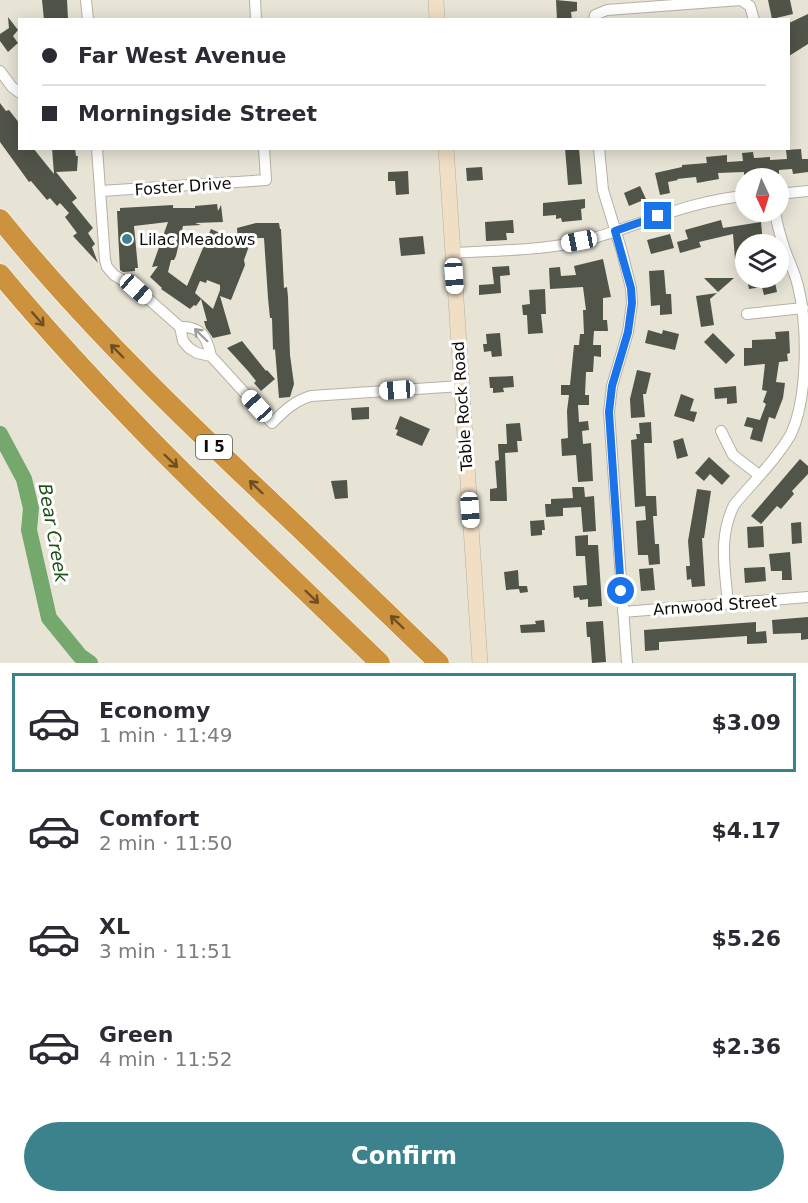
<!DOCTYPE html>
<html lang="en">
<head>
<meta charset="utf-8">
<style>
  body { margin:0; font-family:"DejaVu Sans",sans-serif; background:#f2f2f3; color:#2b2b33; height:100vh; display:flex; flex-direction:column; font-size:22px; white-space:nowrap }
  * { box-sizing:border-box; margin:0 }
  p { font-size:20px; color:#7c7c81 }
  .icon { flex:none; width:33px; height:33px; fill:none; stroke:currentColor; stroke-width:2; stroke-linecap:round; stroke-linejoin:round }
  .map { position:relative; height:663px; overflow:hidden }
  .details { display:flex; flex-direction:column; background:#fff; flex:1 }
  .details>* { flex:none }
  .top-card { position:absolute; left:18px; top:18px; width:772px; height:132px; border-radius:0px; box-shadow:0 3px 15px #0003; display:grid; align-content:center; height:132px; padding:0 24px; background:#fff }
  .needle { width:39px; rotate:176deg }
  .buttons { position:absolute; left:735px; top:168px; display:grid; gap:12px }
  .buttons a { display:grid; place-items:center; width:54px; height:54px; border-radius:50%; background:#fff; box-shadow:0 3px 15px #0003; font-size:30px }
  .end { position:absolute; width:27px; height:27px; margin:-14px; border:8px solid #1a73e8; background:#fff; box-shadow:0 0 0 3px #fff }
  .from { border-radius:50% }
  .car { position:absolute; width:18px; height:36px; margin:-18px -9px; border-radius:8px; box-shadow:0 0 4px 2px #0007; background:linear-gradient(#fff 24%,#345 0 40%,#fff 0 76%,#345 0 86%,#fff 0) }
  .top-card b { display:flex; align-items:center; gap:21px; height:57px; font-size:22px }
  .top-card b+b { border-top:2px solid #e1e1e2 }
  .top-card i { width:15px; height:15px; background:#2b2b33 }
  ul { padding:10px 0 0; list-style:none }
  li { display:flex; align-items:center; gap:18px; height:99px; margin:0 12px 9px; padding:0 12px; border:3px solid transparent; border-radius:0px }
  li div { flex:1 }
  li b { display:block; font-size:22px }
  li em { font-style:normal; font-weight:700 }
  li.current { border-color:#3c828d }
  li>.icon { width:54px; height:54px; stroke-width:1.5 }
  .button { display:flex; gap:12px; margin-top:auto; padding:12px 24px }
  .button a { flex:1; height:69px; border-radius:36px; background:#3c828d; color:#fff; font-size:24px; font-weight:700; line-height:69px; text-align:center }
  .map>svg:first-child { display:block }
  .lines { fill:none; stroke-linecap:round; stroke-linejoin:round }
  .river { stroke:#75a86c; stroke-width:16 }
  .building { fill:#515448; fill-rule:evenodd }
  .minor-casing { stroke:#b5b1a4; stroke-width:12 }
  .secondary-casing { stroke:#b5b1a4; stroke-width:16 }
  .motorway-casing { stroke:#fff; stroke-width:21 }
  .minor { stroke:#fff; stroke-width:10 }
  .secondary { stroke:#f0dec5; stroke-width:15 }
  .motorway { stroke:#cd923d; stroke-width:20 }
  .oneway { stroke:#6d4f22 }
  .oneway2 { stroke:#9e9e9c }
  .route { stroke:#1a73e8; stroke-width:8 }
  .poi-dot { fill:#3c828d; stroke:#fff; stroke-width:2 }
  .labels { text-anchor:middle; stroke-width:6; stroke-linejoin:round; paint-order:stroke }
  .shield { fill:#fff; stroke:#565552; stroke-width:1.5 }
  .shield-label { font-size:15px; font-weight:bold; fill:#0d0c08 }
  .street-label { font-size:16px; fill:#0d0c08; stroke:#fff }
  .poi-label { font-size:16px; fill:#0d0c08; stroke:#fff; text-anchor:start }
  .water-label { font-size:18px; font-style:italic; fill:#1c4f13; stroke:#fff }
</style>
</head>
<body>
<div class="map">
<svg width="808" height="663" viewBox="0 0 808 663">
  <rect width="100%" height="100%" fill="#e7e4d6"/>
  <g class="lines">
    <path class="river" d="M0,434l24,45 7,29 -2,22 20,88 31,38 10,7"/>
  </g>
  <path class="building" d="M42,0h25l1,19 -24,1z
    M556,0l21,2v9l-6,1 1,8h-15z
    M768,0h22l3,14 -21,5z
    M808,14v30l-19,12v-33z
    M8,17l10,13 -5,6 5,7 -10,9 -8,-11v-7l9,-6z
    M0,103l6,8 3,-1 11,14v24h13l21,26 -2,-26h23l1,8h2l-1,15 -21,1 21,26 -5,4 21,26 -5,5 7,11 -3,3 6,16 -25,-27 4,-3 -12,-16 4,-4 -9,-10 -3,3 -7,-8 -3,2 -16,-19 -2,1 -29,-40z
    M565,148h14l3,36 -14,1z
    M801,149l1,10h6v13l-15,2 -1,-5 -13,1v4l-35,3v-5l-26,1 1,6 -22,4 -1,-6 -19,2 1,1 -10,2 2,11 -10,2 -5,-22 27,-6v-2l25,-2 -1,-6 21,-2v7l16,-1 -1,-8 11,-1 1,6 16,-1v3l17,-1 -1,-9z
    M482,167l1,13 -16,1 -1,-13z
    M408,171l1,23 -13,1 -1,-14h-7v-9z
    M640,186l6,13 -17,7 -5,-13z
    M585,199v9l-4,1 1,11 -20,2 -1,-4 -5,1v-4l-13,1v-13z
    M217,204l1,7 3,-6 2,17 -28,1 6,2 -18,1 -7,30 -2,4h-3l-3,12 19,14 24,-57 9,4 -1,2 19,8 -1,-15 19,-5h23l1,6h1l3,59 3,-1 1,10 2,58 4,29 -4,13 -11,1 -4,-49 -2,1 -1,-32h-2l-2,-20 -4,-60h-12l-8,22 1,5 -14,35 -11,-4 11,38 -18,4 -7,-10 -2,-7h3l-6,-22 -5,7 -2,-1 -4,4 -29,-20 1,-1 -12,-11 8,-11 -6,1 16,-45 -34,4 4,42h-3v3l-12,1 -3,-2 -3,-59h3v-3l53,-3v3h22v-2zM207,280l13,5v5l-7,19 -18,-16 5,-12 6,2z
    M513,220l1,13h-8l1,7 -21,1 -1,-19z
    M721,220l2,8 38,-6 2,22h-17v13l-11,2 -2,-25 -34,8 2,5 -21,6 -3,-11 11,-3 -3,-9z
    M670,234l4,14 -23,6 -4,-14z
    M423,236l2,18 -24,2 -2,-18z
    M603,259l8,38 -8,1v22h4l1,11h-14l-1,14h8v12l-7,-1 -1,16h-7l-1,23h4v10h-11l1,17 9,-1 1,9 -7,1 1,13 8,-1 2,38 -15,1 -2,-27 -14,1 -1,-17 7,-1 -1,-27 2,-16h-8v-10h9l4,-40h5l1,-11h4l-1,-24h3l-3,-23 -33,2 -1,-21 11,-1 1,9 15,-1 -2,-9z
    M509,266l1,9 -10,1 1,17 -22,2v-10l15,-1 -2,-17z
    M664,270l2,24h5l1,20 -12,1v-10l-9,1 -2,-35z
    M704,278h30l-16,14z
    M747,278h27l3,14 -13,3 -2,-8 -13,2z
    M545,289l1,25h-5l2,19 -15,1 -1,-19h-4l-1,-10 8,-1 -1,-14z
    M717,293l-7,6 4,26 -13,2 -5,-31z
    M648,330l14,4 1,-4 16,4 -4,16 -30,-7z
    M789,331l1,22 -3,1 1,7 -9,1 -3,20 9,1 -2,15 -8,21 -6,-2 -7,25 -12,-3 3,-11 -9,-2 3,-9 13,3 6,-16 -3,-2 4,-11 -5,-1 3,-26 -21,2v-18h8v-8l24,-1 -1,-7z
    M500,333l2,23 -10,1 -1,-6 -7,1 -1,-8h4l-1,-10z
    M713,333l22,22 -9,9 -22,-22z
    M242,341l24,30 1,-1 8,9 -14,12 -7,-8 2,-2 -8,-10 -21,-23z
    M637,370l14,3 -5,21h-3l2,23 -14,1 -1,-19z
    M513,376l1,11 -11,1 1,4 -11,1v-5h-3l-1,-11z
    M736,386l1,17 -10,1v-6l-12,1 -1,-11z
    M681,394l13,5 -4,12 7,1 -3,10 -20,-6z
    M369,407v12l-17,1 -1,-12z
    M400,416l30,13 -8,17 -26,-11 2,-5 -3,-1z
    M651,422l1,21h-8l1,26 1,27h10l1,20h-4l2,28h4l1,20 -11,1 -1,-10h-10l-2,-34 10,-1 -1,-14 -10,1 -4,-67 6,-1 -1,-5h4l-1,-11z
    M520,423l2,18h-5l1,11 -13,1 2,48h-17v-12l7,-1 -2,-27 4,-1 -1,-16h9l-1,-20z
    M683,438l5,18 -11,3 -4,-18z
    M709,457l21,19 -8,9 -12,-11 -6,7 -9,-8z
    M800,459l8,7v8l-16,17 2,3 -13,15 -4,-3 -16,18 -10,-8z
    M347,480l1,18 -13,1 -4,-18z
    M572,487h12l1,10 9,-1 2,35 -13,1 -2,-25 -18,1v8l-17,1 -1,-13h6v-5l22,-1z
    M697,489l14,2 -7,47h-2l3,48 -13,1 -1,-8 -4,1 -1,-14h4l-2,-25z
    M544,520l1,10h-3v5l-11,1 -1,-15z
    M801,522l1,21 -10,1 -1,-21z
    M763,526l1,21 -16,1 -1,-21z
    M588,535v10h10l4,61 -14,1v-8l-8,1 -1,-3 -5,1 -1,-12 14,-1 -2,-29h-9l-1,-20z
    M790,552l2,28h-10v-9h-11l-2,-17z
    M765,567l1,14 -21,2 -1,-15z
    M653,568l2,22 -14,1 -2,-22z
    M518,570l1,16h8l1,6 -8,1 -1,-4 -13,1 -2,-18z
    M808,617v22l-7,1v-7l-28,1 -1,-14z
    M544,620l1,12 -24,1 -1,-8 16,-1 -1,-3z
    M603,621l3,41 -14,1 -2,-26h-3l-1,-15z
    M756,622v10l10,-1 1,12 -20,1v-8l-88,6v8l-14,1 -1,-21z"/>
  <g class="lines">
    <g class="minor-casing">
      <path id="minor" d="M86,0l2,20
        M255,0l1,20
        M594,20l1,-5 12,-5 134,-10 9,6 4,14
        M0,71l12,16 8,6
        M97,148l8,112 2,7 7,8 23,14 43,38 3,14 6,7 8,5 14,3
        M599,148l4,42 19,62 9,36 1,15 -4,29 -16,54 -3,26 18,251
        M101,191l165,-11 -2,-32
        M778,194l30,-3
        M452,253c47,-3 97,-2 142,-15 51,-15 98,-38 152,-42
        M747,314l56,-6
        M180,327c21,-1 27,10 31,29l61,67c12,-12 22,-22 39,-27l150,-10
        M721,431l12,24 26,20
        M728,604c-3,-36 -10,-66 6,-99 19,-23 42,-45 57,-71 17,-37 17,-108 7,-148 -3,-14 -10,-26 -14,-39 -4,-12 -7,-23 -9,-35
        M623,612l185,-15"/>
    </g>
    <g class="secondary-casing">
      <path id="secondary" d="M436,0l1,20
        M446,148l34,515"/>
    </g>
    <g class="motorway-casing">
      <path id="motorway" d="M0,219c90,111 194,210 298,308 47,45 94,91 141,136
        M0,274c116,140 250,263 380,389"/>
    </g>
    <use href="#minor" class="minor"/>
    <use href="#secondary" class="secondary"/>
    <use href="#motorway" class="motorway"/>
  </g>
  <defs><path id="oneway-shaft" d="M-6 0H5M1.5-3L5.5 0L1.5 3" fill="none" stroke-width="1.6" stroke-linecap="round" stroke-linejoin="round" transform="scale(1.5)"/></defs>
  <g class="oneway">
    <use href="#oneway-shaft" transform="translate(38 319) rotate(49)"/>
    <use href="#oneway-shaft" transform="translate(117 351) rotate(-134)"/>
    <use href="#oneway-shaft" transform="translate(171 461) rotate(44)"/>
    <use href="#oneway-shaft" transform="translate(256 487) rotate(-136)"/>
    <use href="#oneway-shaft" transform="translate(312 597) rotate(44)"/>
    <use href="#oneway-shaft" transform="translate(397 622) rotate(-136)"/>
  </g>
  <use class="oneway2" href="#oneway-shaft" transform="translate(201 335) rotate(-136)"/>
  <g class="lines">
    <path class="route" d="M621,591l-12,-179 3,-26 16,-54 4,-29 -1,-15 -16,-57 43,-15"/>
  </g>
  <circle class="poi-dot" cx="127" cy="239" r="6"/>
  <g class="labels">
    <rect class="shield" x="196" y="435" width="36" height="24" rx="4.5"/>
    <g class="shield-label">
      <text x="214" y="452">I 5</text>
    </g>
    <g class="street-label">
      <text transform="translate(183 186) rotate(-4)" y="6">Foster Drive</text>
      <text transform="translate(462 406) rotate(-94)" y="6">Table Rock Road</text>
      <text transform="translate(715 605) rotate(-4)" y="6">Arnwood Street</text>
    </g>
    <g class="poi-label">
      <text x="139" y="245">Lilac Meadows</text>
    </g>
    <g class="water-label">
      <text transform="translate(53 533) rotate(80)" y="6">Bear Creek</text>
    </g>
  </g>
</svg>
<div class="buttons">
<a><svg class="needle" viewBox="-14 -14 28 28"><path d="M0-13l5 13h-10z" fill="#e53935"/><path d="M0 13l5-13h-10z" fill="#7c7c81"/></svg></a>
<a><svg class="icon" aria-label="layers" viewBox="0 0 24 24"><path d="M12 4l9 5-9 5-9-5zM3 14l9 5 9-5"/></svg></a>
</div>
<i class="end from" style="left:621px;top:591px"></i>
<i class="end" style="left:658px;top:216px"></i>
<i class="car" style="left:579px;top:241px;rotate:259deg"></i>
<i class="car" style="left:454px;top:276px;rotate:176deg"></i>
<i class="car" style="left:136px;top:289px;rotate:131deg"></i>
<i class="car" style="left:397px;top:390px;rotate:266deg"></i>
<i class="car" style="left:257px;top:406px;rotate:318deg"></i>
<i class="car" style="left:470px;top:510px;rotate:176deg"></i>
<div class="top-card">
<b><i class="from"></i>Far West Avenue</b>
<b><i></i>Morningside Street</b>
</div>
</div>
<section class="details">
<ul>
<li class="current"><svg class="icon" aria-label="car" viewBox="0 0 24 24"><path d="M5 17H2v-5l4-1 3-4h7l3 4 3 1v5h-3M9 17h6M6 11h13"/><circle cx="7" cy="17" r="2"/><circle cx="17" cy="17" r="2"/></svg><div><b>Economy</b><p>1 min · 11:49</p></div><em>$3.09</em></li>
<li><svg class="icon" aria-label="car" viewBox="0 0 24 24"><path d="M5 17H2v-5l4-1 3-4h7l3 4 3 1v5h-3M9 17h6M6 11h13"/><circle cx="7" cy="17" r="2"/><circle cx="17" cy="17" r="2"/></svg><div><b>Comfort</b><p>2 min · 11:50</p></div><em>$4.17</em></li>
<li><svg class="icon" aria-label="car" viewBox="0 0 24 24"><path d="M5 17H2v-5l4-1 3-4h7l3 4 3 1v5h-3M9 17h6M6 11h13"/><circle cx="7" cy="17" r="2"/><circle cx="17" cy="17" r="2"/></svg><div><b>XL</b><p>3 min · 11:51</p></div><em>$5.26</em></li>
<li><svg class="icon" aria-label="car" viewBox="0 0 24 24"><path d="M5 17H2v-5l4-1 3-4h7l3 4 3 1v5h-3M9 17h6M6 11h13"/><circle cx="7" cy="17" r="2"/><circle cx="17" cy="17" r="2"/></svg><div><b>Green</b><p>4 min · 11:52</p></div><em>$2.36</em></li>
</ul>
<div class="button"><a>Confirm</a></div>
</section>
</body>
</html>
